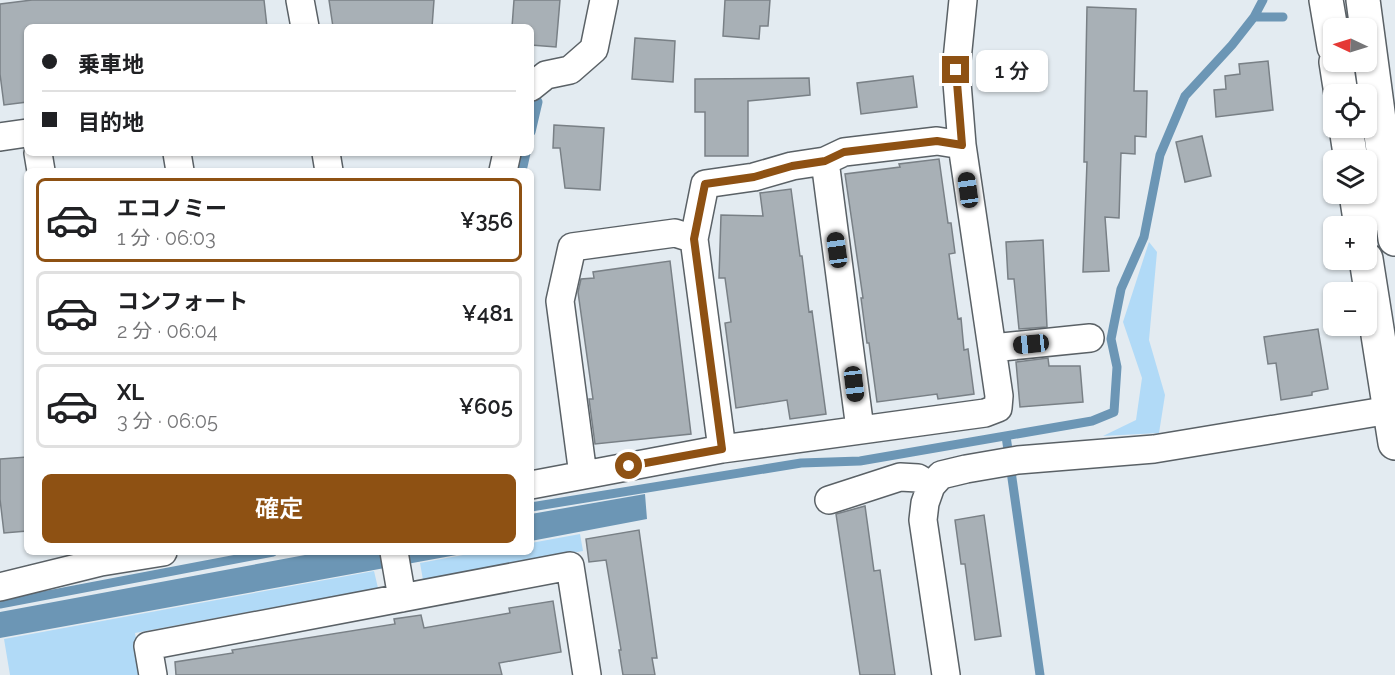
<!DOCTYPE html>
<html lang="ja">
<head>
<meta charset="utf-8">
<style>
  body { margin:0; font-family:Raleway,"Noto Sans JP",sans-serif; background:#f2f2f2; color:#202124; height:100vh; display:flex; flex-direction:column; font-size:22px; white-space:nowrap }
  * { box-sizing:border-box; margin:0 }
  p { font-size:20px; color:#757577 }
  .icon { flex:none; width:33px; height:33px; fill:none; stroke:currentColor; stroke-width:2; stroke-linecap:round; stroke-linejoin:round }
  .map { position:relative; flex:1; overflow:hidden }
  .panel { position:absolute; left:24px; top:168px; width:510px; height:387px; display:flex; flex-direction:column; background:#fff; border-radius:9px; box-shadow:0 2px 4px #0004 }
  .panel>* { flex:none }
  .top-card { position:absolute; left:24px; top:24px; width:510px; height:132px; border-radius:9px; box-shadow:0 2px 4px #0004; display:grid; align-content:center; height:132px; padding:0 18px; background:#fff }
  .needle { width:39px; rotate:274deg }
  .controls { position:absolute; left:1323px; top:18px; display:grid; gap:12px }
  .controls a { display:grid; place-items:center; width:54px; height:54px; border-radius:9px; background:#fff; box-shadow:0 2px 4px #0004; font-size:30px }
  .end { position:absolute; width:27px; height:27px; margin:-14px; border:8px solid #8e5113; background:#fff; box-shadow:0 0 0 3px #fff }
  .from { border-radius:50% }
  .bubble { position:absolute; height:42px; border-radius:9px; background:#fff; box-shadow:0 2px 4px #0004; font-size:20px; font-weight:600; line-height:42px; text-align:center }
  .car { position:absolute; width:18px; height:36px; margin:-18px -9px; border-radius:8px; box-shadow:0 0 4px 2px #0007; background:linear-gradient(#222 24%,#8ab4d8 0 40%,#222 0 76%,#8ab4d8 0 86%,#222 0) }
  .top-card b { display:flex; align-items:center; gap:21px; height:57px; font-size:22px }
  .top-card b+b { border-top:2px solid #e0e0e0 }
  .top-card i { width:15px; height:15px; background:#202124 }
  ul { padding:10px 0 0; list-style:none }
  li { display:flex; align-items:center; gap:18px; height:84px; margin:0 12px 9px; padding:0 6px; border:3px solid #e0e0e0; border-radius:9px }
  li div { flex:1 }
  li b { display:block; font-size:22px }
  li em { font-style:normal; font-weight:600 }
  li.current { border-color:#8e5113 }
  li>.icon { width:54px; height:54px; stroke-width:1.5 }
  .cta { display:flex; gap:12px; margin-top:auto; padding:12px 18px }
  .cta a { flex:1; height:69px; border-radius:9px; background:#8e5113; color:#fff; font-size:24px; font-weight:600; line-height:69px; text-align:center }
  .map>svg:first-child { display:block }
  .green { fill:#b1daf7 }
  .water { fill:#6c96b5 }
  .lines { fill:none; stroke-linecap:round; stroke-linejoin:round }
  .stream { stroke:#6c96b5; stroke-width:9 }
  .building { fill:#a8b0b6; stroke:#798086; stroke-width:1.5 }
  .street-casing { stroke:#5a6166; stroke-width:30 }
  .highway-casing { stroke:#5a6166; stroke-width:36 }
  .street { stroke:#fff; stroke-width:27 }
  .highway { stroke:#fff; stroke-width:33 }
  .route { stroke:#8e5113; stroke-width:8 }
</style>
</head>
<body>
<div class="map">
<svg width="1395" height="675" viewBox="0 0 1395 675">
  <rect width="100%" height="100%" fill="#e3ebf1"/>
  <path class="green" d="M1149,242l8,10 -8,88 16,55 -6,38 -56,3 33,-16 6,-42 -19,-56z
    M580,534l3,17 -160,29 -3,-17 59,-11h52v-9z
    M374,571l4,17 -243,45 7,42h-132l-6,-36z"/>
  <path class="water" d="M645,494l2,25 -116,22v-27z
    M321,552h152l-473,86v-26z"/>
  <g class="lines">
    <path class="stream" d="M1254,17h29
      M531,89l7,13 -7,30
      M522,171l4,-18
      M1006,436l34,239
      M531,507l270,-44 59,-2 232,-40 22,-9 3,-45 -6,-28 10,-50 23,-52 16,-82 25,-59 47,-51 22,-28 9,-17
      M0,604l273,-52"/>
  </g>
  <path class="building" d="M32,0h232l3,27h-240v75l-23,3 -4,-31v-70z
    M329,0h105l-2,27h-99z
    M514,0h46l-4,47 -25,-2v-18h-19z
    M725,0h45l-2,26h-8l-1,13 -36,-3z
    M1087,7l49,2 -2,82h13l-1,46 -11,-1v18l-14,-1 -2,65 -14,-1 4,54 -26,1 4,-110h-3z
    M635,38l40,3 -2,41 -41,-3z
    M1268,61l5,49 -57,7 -2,-27 12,-1 -1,-13 15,-2 -1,-10z
    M913,76l4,31 -56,7 -4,-31z
    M809,78l1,17 -62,6v55h-43v-44h-10v-33z
    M554,125l50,3 -4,62 -35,-2 -5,-40h-7z
    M1202,136l9,40 -26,6 -9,-40z
    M939,159l9,64h3l4,30 -6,1 9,65 3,-1 3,32 4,-1 6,45 -36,5 -1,-5 -60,8 -8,-59h-2l-6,-45h2l-18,-124 55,-7 -1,-3z
    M791,189l9,67h2l7,56 3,-1 14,103 -36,5 -3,-19 -51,8 -11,-85 6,-1 -6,-44h-6l2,-63 42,1 -3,-23z
    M1043,240l4,87 -28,2 -5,-50h-6l-2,-37z
    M670,261l21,173 -96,10 -6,-45h4l-15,-107 3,-13 13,-1 -1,-6z
    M1318,329l10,60 -16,3v3l-31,5 -5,-37 -8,1 -4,-27z
    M1048,358l1,8h31l3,36 -63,5 -4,-45z
    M27,457v74l-23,2 -4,-34v-40z
    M865,506l9,65 6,-1 15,105h-35l-24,-161z
    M984,515l17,121 -26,4 -10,-76h-4l-6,-44z
    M639,530l18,128h-5l3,17h-32l-4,-25h2l-15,-90 -17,2 -3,-23z
    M553,601l8,51 -62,11 3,12h-326l-1,-13 58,-9 -1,-3 163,-26 -1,-5 27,-4 3,13 86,-15 -1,-5z"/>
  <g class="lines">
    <g class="street-casing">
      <path id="street" d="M300,0l5,27
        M531,87l15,-12 24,-5 24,-21 10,-49
        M0,137l27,-4
        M38,153l3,18
        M177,153l3,18
        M326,153l3,18
        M825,161l35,268
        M503,171l4,-18
        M992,348l98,-10
        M722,449l-28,-210 11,-55 49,-7 38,-11 33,-5 19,-9 93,-11 25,4
        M583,475l-23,-174 12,-54 103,-14 19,6
        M531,485l191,-36 263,-36 13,-5 1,-12 -37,-251 -6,-75 7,-70
        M829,500l71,-23 18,1 13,8
        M394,552l8,46
        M0,587l101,-25 62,-10
        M153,675l-5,-29 422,-80 17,109
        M946,675l-23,-155 2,-17 6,-17 10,-11 25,-6 52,-9 136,-11 236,-39"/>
    </g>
    <g class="highway-casing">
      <path id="highway" d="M1326,0l8,47
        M1363,0l32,239
        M1336,62l5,32
        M1346,128l5,32
        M1356,194l5,32
        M1366,259l29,184"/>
    </g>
    <use href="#street" class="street"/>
    <use href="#highway" class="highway"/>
  </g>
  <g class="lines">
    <path class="route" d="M629,466l93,-17 -28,-210 11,-55 49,-7 38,-11 33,-5 19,-9 93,-11 25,4 -6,-75"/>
  </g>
</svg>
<div class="controls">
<a><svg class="needle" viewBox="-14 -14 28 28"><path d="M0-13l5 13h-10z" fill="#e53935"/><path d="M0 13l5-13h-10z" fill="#757577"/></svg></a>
<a><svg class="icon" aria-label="locate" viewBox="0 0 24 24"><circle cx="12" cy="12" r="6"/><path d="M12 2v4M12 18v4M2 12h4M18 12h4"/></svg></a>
<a><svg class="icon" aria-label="layers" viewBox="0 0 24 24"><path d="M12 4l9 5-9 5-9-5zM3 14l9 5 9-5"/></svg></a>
<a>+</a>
<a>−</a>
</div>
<i class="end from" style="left:629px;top:466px"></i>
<i class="end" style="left:956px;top:70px"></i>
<div class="bubble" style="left:976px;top:50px;width:72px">1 分</div>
<i class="car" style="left:968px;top:190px;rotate:352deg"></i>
<i class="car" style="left:837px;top:250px;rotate:352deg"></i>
<i class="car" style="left:1031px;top:344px;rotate:264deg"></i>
<i class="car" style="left:854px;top:384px;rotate:173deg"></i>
<div class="top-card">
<b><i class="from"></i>乗車地</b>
<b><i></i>目的地</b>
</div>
<section class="panel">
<ul>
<li class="current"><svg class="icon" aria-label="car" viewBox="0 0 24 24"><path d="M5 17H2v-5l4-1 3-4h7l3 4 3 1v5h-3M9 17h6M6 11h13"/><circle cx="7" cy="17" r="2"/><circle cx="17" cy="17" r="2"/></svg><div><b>エコノミー</b><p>1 分 · 06:03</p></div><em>¥356</em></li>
<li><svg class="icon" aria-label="car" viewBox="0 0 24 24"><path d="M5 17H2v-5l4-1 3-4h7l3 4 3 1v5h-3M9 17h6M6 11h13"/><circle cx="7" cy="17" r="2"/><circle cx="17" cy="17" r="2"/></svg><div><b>コンフォート</b><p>2 分 · 06:04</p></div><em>¥481</em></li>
<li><svg class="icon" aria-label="car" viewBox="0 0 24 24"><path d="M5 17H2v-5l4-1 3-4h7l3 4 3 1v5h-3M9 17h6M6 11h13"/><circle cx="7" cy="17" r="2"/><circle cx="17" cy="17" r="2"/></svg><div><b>XL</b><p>3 分 · 06:05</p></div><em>¥605</em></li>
</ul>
<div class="cta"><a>確定</a></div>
</section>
</div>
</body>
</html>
